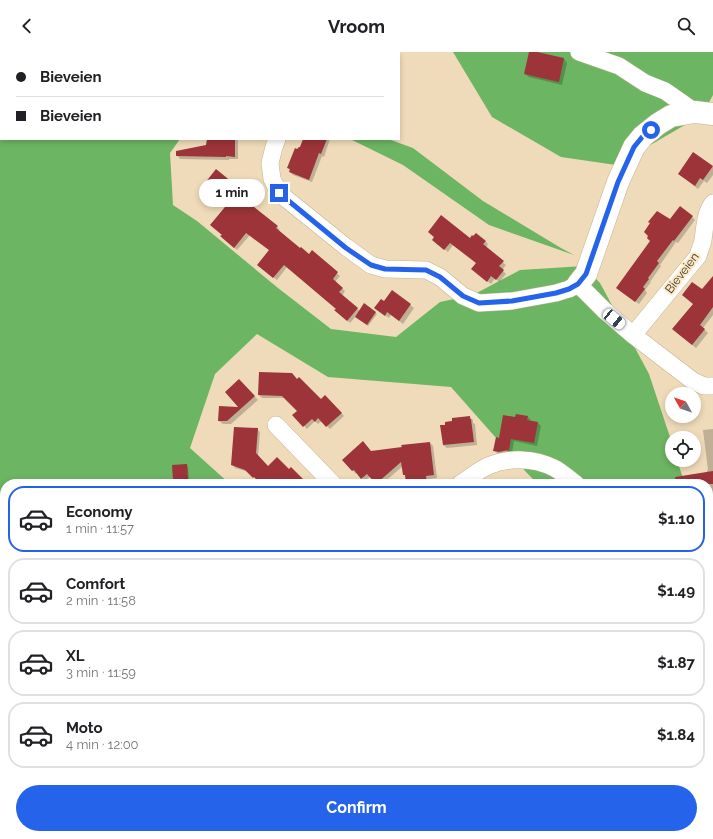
<!DOCTYPE html>
<html lang="en">
<head>
<meta charset="utf-8">
<style>
  body { margin:0; font-family:Raleway,sans-serif; background:#f6f6f6; color:#202124; height:100vh; display:flex; flex-direction:column; font-size:15px; white-space:nowrap }
  * { box-sizing:border-box; margin:0 }
  p { font-size:13px; color:#757577 }
  .icon { flex:none; width:22px; height:22px; fill:none; stroke:currentColor; stroke-width:2; stroke-linecap:round; stroke-linejoin:round }
  .map { position:relative; flex:1; overflow:hidden }
  .drawer { position:absolute; left:0px; top:427px; width:713px; height:360px; display:flex; flex-direction:column; background:#fff; border-radius:16px 16px 0 0; box-shadow:0 2px 6px #0003 }
  .drawer>* { flex:none }
  .guide { position:absolute; left:0px; top:0px; width:400px; height:88px; box-shadow:0 2px 6px #0003; display:grid; align-content:center; height:88px; padding:0 16px; background:#fff }
  .needle { width:26px; rotate:310deg }
  .tools { position:absolute; left:665px; top:335px; display:grid; gap:8px }
  .tools a { display:grid; place-items:center; width:36px; height:36px; border-radius:50%; background:#fff; box-shadow:0 2px 6px #0003; font-size:20px }
  .end { position:absolute; width:18px; height:18px; margin:-9px; border:5px solid #2563eb; background:#fff; box-shadow:0 0 0 2px #fff }
  .from { border-radius:50% }
  .bubble { position:absolute; height:28px; border-radius:14px; background:#fff; box-shadow:0 2px 6px #0003; font-size:13px; font-weight:700; line-height:28px; text-align:center }
  .car { position:absolute; width:12px; height:24px; margin:-12px -6px; border-radius:5px; box-shadow:0 0 3px 1px #0007; background:linear-gradient(#fff 24%,#345 0 40%,#fff 0 76%,#345 0 86%,#fff 0) }
  .guide b { display:flex; align-items:center; gap:14px; height:38px; font-size:15px }
  .guide b+b { border-top:1px solid #e0e0e0 }
  .guide i { width:10px; height:10px; background:#202124 }
  ul { padding:7px 0 0; list-style:none }
  li { display:flex; align-items:center; gap:12px; height:66px; margin:0 8px 6px; padding:0 8px; border:2px solid #e0e0e0; border-radius:16px }
  li div { flex:1 }
  li b { display:block; font-size:15px }
  li em { font-style:normal; font-weight:700 }
  li.on { border-color:#2563eb }
  li>.icon { width:36px; height:36px; stroke-width:1.5 }
  .cta { display:flex; gap:8px; margin-top:auto; padding:8px 16px }
  .cta a { flex:1; height:46px; border-radius:24px; background:#2563eb; color:#fff; font-size:16px; font-weight:700; line-height:46px; text-align:center }
  header { display:flex; justify-content:space-between; align-items:center; height:52px; padding:0 16px; background:#fff; font-size:18px; font-weight:700 }
  .map>svg:first-child { display:block }
  .forest { fill:#6cb562 }
  .shadow { fill:#0003 }
  .building { fill:#9c3439 }
  .lines { fill:none; stroke-linecap:round; stroke-linejoin:round }
  .street-casing { stroke:#c5b290; stroke-width:18 }
  .secondary-casing { stroke:#c5b290; stroke-width:23 }
  .street { stroke:#fff; stroke-width:17 }
  .secondary { stroke:#fff; stroke-width:22 }
  .route { stroke:#2563eb; stroke-width:5 }
  .labels { text-anchor:middle; stroke-width:4; stroke-linejoin:round; paint-order:stroke }
  .street-label { font-size:12px; fill:#3b3426; stroke:#fde9c6 }
</style>
</head>
<body>
<header><svg class="icon" aria-label="back" viewBox="0 0 24 24"><path d="M15 5l-7 7 7 7"/></svg>Vroom<svg class="icon" aria-label="search" viewBox="0 0 24 24"><circle cx="10" cy="10" r="6"/><path d="M15 15l6 6"/></svg></header>
<div class="map">
<svg width="713" height="787" viewBox="0 0 713 787">
  <rect width="100%" height="100%" fill="#efdbb9"/>
  <path class="forest" d="M0,0h199l1,1h-199v86h179l-10,14 3,52 24,16 81,67 53,41 65,8 44,-35 33,-7 47,-25 64,-4 16,17 49,91 23,69v17h5l8,24h-147l-12,-12 -75,-85 -123,-10 -71,-43 -42,40 -25,74 40,36h-225v350h238l6,5h-249z
    M453,0h260v43l-11,20 -86,50 -55,-8 -69,-40z
    M350,87h38l25,9 70,53 78,47 13,7 -85,-30 -86,-60z
    M708,572l5,4v37l-5,-10z
    M467,782h82l2,5h-80l-1,-3z"/>
  <path class="shadow" d="M195,0h21l-1,1h-19z
    M249,0h22v1h-21z
    M316,0h22v1h-21z
    M530,0l34,7 3,4 -5,22 -33,-8 -4,-3z
    M208,87h28l2,2v18h-9v1l-49,-1 -3,-4 30,-9z
    M304,87h26l-6,18 -2,-1 -10,26 -19,-7 -5,-7 13,-20z
    M694,101l19,14v8l-6,8 -3,-2 -6,8 -19,-15z
    M242,139l3,3 -3,4 35,29 3,3 -2,1 31,24 3,-3 28,24 -5,6 10,9 -3,5 18,15 5,-7 12,10 -9,12 -12,-10 -6,7 -11,-10 -2,-4 -50,-42 -10,13 -16,-12 9,-17 -20,-16 -13,15 -13,-11 -1,-4 3,-27 -15,-12z
    M692,165l3,3 -17,23 -2,-1 -16,23 1,1 -11,16h1l-6,8 2,3 -8,11 -19,-13 50,-71z
    M429,180l56,9 3,3 -2,4 20,17 -4,5 4,4 -7,8 -4,-4 -4,6 -15,-12 1,-9 -24,-18 -5,7 -12,-9 -1,-5z
    M713,225v38l-10,13 5,5 -12,15 -19,-15 17,-29 -11,-9 19,-4z
    M392,239l22,17 -11,16 -12,-9 -2,3 -10,-7 5,-9z
    M239,328l19,20 -27,24h-8l-4,-3 22,-13z
    M297,328l24,20 4,-4 19,20 -14,13 -8,-8 -4,3 -3,-3 -8,8 -13,-14 4,-4 -12,-13h-24l-3,-3z
    M470,365l3,3v3l2,1 2,21 -30,3 -4,-3z
    M528,365l3,3 -1,1 8,2 3,3 -4,20 -23,-5 -2,12 -10,2 -4,-1 -3,-3 5,-12 16,-20z
    M257,377l3,3 -2,25 10,10 21,3 17,14h-44l-4,-5 -1,1 -8,-8 -14,-4 -2,-3z
    M713,377v65l-5,1v-11h-16l15,-11v-3h1l-5,-40z
    M430,391l3,3 4,32 -8,1v5h-22l-1,-7 -2,-3 -1,-8 -21,18h-4l-7,-8 -6,5 -8,-8 -1,1 -13,-14 28,-8 32,-4z
    M187,413l1,2 1,13 -14,1 -1,-2z
    M708,523l5,2v68l-5,11z
    M708,729l1,1 2,20h-3z
    M691,785l22,2h-23z"/>
  <path class="building" d="M529,0h8l27,6 -5,24 -35,-8z
    M207,87h28v18l-9,-1v1l-50,-1v-5l30,-6z
    M303,87h24l-6,15 -2,-1 -10,27 -20,-8 1,-3 -3,-1 8,-20 2,1 2,-2h1z
    M693,100l20,14 -10,14 -3,-2 -5,8 -17,-12z
    M216,117l27,22 -4,4 39,31 -2,2 24,20 1,-1 8,7 3,-4 26,22 -5,7 10,9 -4,4 19,16 -11,13 -13,-11 2,-1 -52,-44 -11,13 -16,-13 12,-15 -23,-17 -12,15 -14,-12 2,-1 -12,-10 15,-18 -19,-14 1,-1 -6,-4z
    M680,154l13,10 -19,25 -1,-1 -16,21 2,2 -11,15 1,1 -6,8 2,2 -10,13 -19,-14 34,-47 -3,-3 1,-2 -4,-4 6,-9 -2,-1 9,-11 13,8z
    M441,163l29,23 2,-3 1,1 3,-3 10,8 -3,3 21,17 -5,5 5,4 -8,10 -5,-4 -4,6 -16,-13 5,-6 -26,-20 -6,7 -12,-10 2,-3 -6,-5z
    M713,224v31l-13,18 5,4 -13,16 -20,-16 21,-25 -11,-9 10,-13 10,7z
    M392,238l19,14 -12,17 -12,-9 -2,4 -11,-8 7,-9 3,2z
    M364,251l12,9 -9,13 -12,-8z
    M259,320l33,1 5,6 2,-2 22,22 4,-4 17,18 -16,14 -8,-9 -3,4 -3,-3 -9,8 -11,-12 5,-4 -15,-15 -24,-1z
    M239,327l16,17 -28,25h-9l1,-15 19,1 -13,-15z
    M516,362l12,2 -1,4 11,2 -4,21 -23,-4 -2,11 -10,2 -6,-1 3,-14 3,1 4,-23 12,2z
    M470,364v3h1l3,23 -31,3 -3,-20h5v-3l7,-1v-3z
    M234,375l24,1 -2,25 12,13 9,-9 12,12 2,-2 17,17h-47l-7,-7 -1,1 -8,-8 -14,-5z
    M363,389l8,10 31,-4 -1,-2 29,-3 4,33 -8,1 1,8h-21l-1,-9h-2l-2,-13 -25,22 -9,-10 -6,5 -7,-9 -2,1 -10,-11z
    M187,412l1,15 -15,1 -1,-15z
    M713,419v13h-37l-1,-7z"/>
  <g class="lines">
    <g class="street-casing">
      <path id="street" d="M291,0v1
        M579,0l40,14 26,17 20,8 30,21
        M277,87l-3,8 -4,16 2,16 7,14 67,54 25,18 14,4 41,1 14,7 23,19 16,7 33,-2 44,-8 13,-4 9,-5 27,27 28,24 60,46 11,5h9
        M633,283l65,-79c1,-5 4,-10 5,-16 2,-13 2,-27 10,-37
        M276,373l57,59
        M460,432c9,-6 19,-14 28,-18 21,-9 46,-8 66,2 8,4 15,11 22,16
        M708,470h5
        M169,782l1,5"/>
    </g>
    <g class="secondary-casing">
      <path id="secondary" d="M578,232l8,-10 32,-92 16,-35 9,-11 15,-12 13,-8 24,-4 18,2"/>
    </g>
    <use href="#street" class="street"/>
    <use href="#secondary" class="secondary"/>
  </g>
  <g class="lines">
    <path class="route" d="M279,141l67,55 25,17 14,4 41,1 14,7 23,19 16,7 33,-2 44,-8 13,-4 9,-5 8,-10 32,-92 16,-35 9,-11 8,-6"/>
  </g>
  <g class="labels">
    <g class="street-label">
      <text transform="translate(682 221) rotate(-53)" y="4">Bieveien</text>
    </g>
  </g>
</svg>
<div class="tools">
<a><svg class="needle" viewBox="-14 -14 28 28"><path d="M0-13l5 13h-10z" fill="#e53935"/><path d="M0 13l5-13h-10z" fill="#757577"/></svg></a>
<a><svg class="icon" aria-label="locate" viewBox="0 0 24 24"><circle cx="12" cy="12" r="6"/><path d="M12 2v4M12 18v4M2 12h4M18 12h4"/></svg></a>
</div>
<i class="end from" style="left:651px;top:78px"></i>
<i class="end" style="left:279px;top:141px"></i>
<div class="bubble" style="left:199px;top:127px;width:66px">1 min</div>
<i class="car" style="left:614px;top:267px;rotate:129deg"></i>
<div class="guide">
<b><i class="from"></i>Bieveien</b>
<b><i></i>Bieveien</b>
</div>
<section class="drawer">
<ul>
<li class="on"><svg class="icon" aria-label="car" viewBox="0 0 24 24"><path d="M5 17H2v-5l4-1 3-4h7l3 4 3 1v5h-3M9 17h6M6 11h13"/><circle cx="7" cy="17" r="2"/><circle cx="17" cy="17" r="2"/></svg><div><b>Economy</b><p>1 min · 11:57</p></div><em>$1.10</em></li>
<li><svg class="icon" aria-label="car" viewBox="0 0 24 24"><path d="M5 17H2v-5l4-1 3-4h7l3 4 3 1v5h-3M9 17h6M6 11h13"/><circle cx="7" cy="17" r="2"/><circle cx="17" cy="17" r="2"/></svg><div><b>Comfort</b><p>2 min · 11:58</p></div><em>$1.49</em></li>
<li><svg class="icon" aria-label="car" viewBox="0 0 24 24"><path d="M5 17H2v-5l4-1 3-4h7l3 4 3 1v5h-3M9 17h6M6 11h13"/><circle cx="7" cy="17" r="2"/><circle cx="17" cy="17" r="2"/></svg><div><b>XL</b><p>3 min · 11:59</p></div><em>$1.87</em></li>
<li><svg class="icon" aria-label="car" viewBox="0 0 24 24"><path d="M5 17H2v-5l4-1 3-4h7l3 4 3 1v5h-3M9 17h6M6 11h13"/><circle cx="7" cy="17" r="2"/><circle cx="17" cy="17" r="2"/></svg><div><b>Moto</b><p>4 min · 12:00</p></div><em>$1.84</em></li>
</ul>
<div class="cta"><a>Confirm</a></div>
</section>
</div>
</body>
</html>
